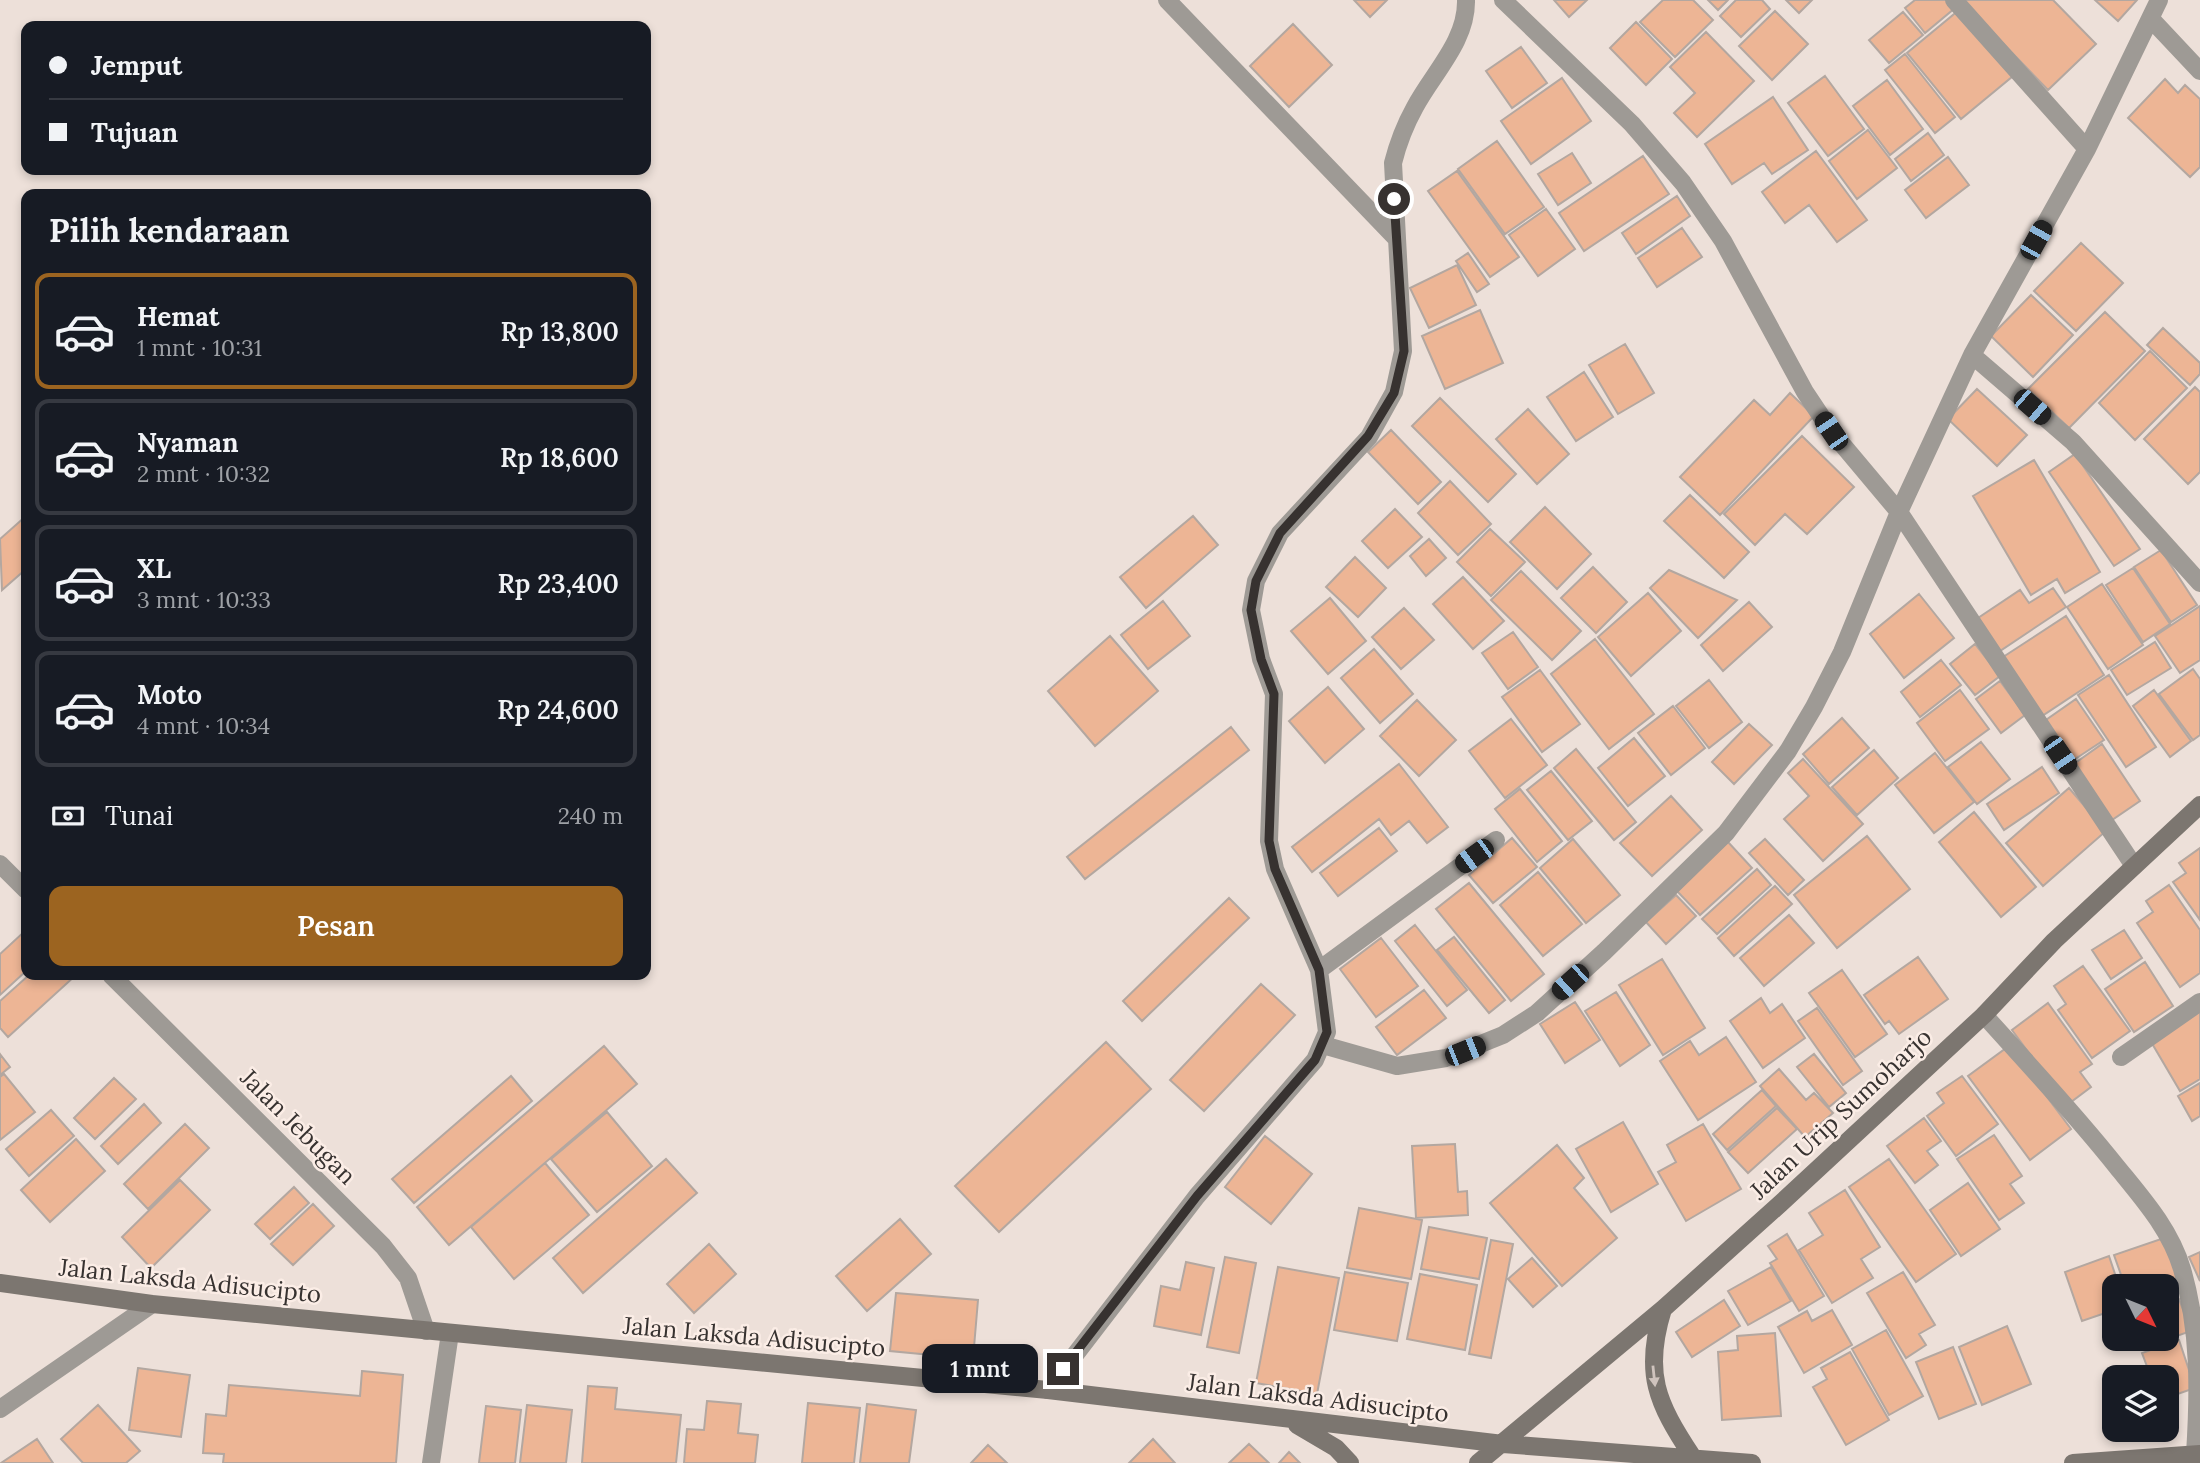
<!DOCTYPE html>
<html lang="id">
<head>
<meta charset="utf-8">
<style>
  body { margin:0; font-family:Lora,serif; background:#20242c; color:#f1f3f6; height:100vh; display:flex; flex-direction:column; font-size:26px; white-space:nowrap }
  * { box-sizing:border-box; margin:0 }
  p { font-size:23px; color:#9ea1a6 }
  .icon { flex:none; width:38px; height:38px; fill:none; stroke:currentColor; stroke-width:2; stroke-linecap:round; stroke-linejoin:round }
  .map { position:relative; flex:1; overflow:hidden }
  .drawer { position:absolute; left:21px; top:189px; width:630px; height:791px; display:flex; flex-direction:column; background:#171b24; border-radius:14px; box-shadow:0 4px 10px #0003 }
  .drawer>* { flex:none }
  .top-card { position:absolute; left:21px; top:21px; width:630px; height:154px; border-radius:14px; box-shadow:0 4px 10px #0003; display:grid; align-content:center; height:154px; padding:0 28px; background:#171b24 }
  .needle { width:46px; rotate:133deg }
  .buttons { position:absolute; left:2102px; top:1274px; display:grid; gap:14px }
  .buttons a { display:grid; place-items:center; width:77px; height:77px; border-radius:14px; background:#171b24; box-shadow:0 4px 10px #0003; font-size:35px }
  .end { position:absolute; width:32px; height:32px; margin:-16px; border:9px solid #373230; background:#fff; box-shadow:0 0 0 4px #fff }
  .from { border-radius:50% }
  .bubble { position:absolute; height:49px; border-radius:14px; background:#171b24; box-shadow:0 4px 10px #0003; font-size:23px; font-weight:600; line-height:49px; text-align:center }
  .car { position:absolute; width:21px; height:42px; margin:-21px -10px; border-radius:9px; box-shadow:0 0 5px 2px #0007; background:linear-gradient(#222 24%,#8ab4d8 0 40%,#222 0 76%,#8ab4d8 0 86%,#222 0) }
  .top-card b { display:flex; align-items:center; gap:24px; height:66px; font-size:26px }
  .top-card b+b { border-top:2px solid #363941 }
  .top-card i { width:18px; height:18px; background:#f1f3f6 }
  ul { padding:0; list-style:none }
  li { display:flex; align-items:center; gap:21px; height:116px; margin:0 14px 10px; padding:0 14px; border:4px solid #363941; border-radius:14px }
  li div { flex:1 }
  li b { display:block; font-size:26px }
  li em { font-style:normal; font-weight:600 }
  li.on { border-color:#9c6420 }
  li>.icon { width:63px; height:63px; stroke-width:1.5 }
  h2 { padding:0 28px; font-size:32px; line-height:84px }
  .pay { display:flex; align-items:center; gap:18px; height:77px; padding:0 28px; font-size:26px }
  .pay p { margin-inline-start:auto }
  .button { display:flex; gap:14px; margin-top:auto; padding:14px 28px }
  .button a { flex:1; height:80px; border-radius:14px; background:#9c6420; color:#fff; font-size:28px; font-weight:600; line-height:80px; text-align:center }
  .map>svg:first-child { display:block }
  .building { fill:#edb595; stroke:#b3a7a0; stroke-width:2 }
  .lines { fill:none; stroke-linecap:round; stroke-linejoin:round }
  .minor { stroke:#9e9a95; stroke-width:18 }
  .secondary { stroke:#7c7670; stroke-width:18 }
  .oneway { fill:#cfc3bd }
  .route { stroke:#373230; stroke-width:9 }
  .labels { text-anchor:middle; stroke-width:5; stroke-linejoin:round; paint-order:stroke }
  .street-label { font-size:24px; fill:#373230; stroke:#fbede6 }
</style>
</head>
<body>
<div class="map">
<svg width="2200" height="1463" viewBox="0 0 2200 1463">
  <rect width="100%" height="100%" fill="#ede0d9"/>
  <path class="building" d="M1354,0h33l-17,17z
    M1554,0h33l-18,17z
    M1663,0h30l20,20 -38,37 -35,-35z
    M1708,0h20l-10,10z
    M1736,0h26l8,9 -29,28 -21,-21z
    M1786,0h26l-13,13z
    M1915,0h34l6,8 -30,25 -20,-25z
    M1961,0h92l43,44 -48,46z
    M2095,0h42l-19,21z
    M1959,10l54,66 -52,43 -54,-66z
    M1775,11l33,33 -36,36 -33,-34z
    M1903,12l20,23 -34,28 -20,-23z
    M1636,22l36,37 -26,26 -36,-37z
    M1293,24l39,41 -43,42 -39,-41z
    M1706,32l48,49 -57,56 -23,-24 21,-20 -25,-26z
    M1521,47l26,36 -35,25 -26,-37z
    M1905,54l50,63 -20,16 -50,-63z
    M1825,76l39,53 -36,27 -40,-53z
    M1562,78l29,43 -60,43 -30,-43z
    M2165,79l13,14 7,-8 15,14v68l-10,10 -62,-59z
    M1887,80l36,49 -33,26 -37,-49z
    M1773,97l35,53 -36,24 -8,-11 -32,21 -27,-40z
    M1868,130l29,38 -40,31 -28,-38z
    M1928,133l16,22 -33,26 -16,-22z
    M1497,141l47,66 -39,27 -47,-65z
    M1816,151l51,69 -30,22 -28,-37 -24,18 -23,-31z
    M1572,153l19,30 -33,22 -20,-31z
    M1643,156l26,38 -85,57 -25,-38z
    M1948,157l21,28 -43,33 -21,-28z
    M1457,171l62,86 -29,20 -62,-86z
    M1677,196l13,20 -54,38 -14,-21z
    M1546,209l29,40 -37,27 -29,-41z
    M1682,228l20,29 -45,30 -19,-29z
    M2081,243l42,40 -47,48 -42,-40z
    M1468,253l21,31 -12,8 -21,-31z
    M1457,265l19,40 -47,23 -19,-40z
    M2031,295l42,40 -40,42 -42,-41z
    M1480,310l23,53 -58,26 -23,-53z
    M2105,312l40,39 -76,77 -41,-39z
    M2163,328l37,35v11l-10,11 -43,-40z
    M1625,344l29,49 -36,21 -29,-49z
    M2150,351l37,37 -52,52 -36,-37z
    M1584,372l29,45 -37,24 -29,-44z
    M2195,387l5,5v80l-12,12 -44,-45z
    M1977,389l50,46 -30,31 -49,-47z
    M1790,393l24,23 -94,99 -40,-38 74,-77 16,15z
    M1440,398l76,76 -28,28 -76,-76z
    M1528,409l41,45 -32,30 -41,-45z
    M1391,430l50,52 -23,22 -50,-52z
    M1802,436l52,51 -47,47 -22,-20 -30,31 -31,-31z
    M2075,454l65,95 -26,17 -65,-94z
    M2034,460l66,112 -35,21 -8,-14 -26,16 -58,-99z
    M1450,481l41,43 -33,31 -40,-42z
    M1690,495l59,57 -25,26 -60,-57z
    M1545,507l46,47 -34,35 -47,-47z
    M1395,509l27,28 -34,31 -26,-27z
    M26,516v53l-24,21 -2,-51z
    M1193,516l25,29 -72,63 -26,-31z
    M1490,529l35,33 -34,34 -34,-34z
    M1429,539l17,19 -20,18 -16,-20z
    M2161,550l36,55 -26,17 -37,-55z
    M1355,557l31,31 -28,29 -32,-30z
    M1593,567l34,35 -31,31 -35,-35z
    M2133,568l37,56 -27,18 -37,-57z
    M1669,570l68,30 -39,38 -48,-50z
    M1521,571l60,60 -29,29 -61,-60z
    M1463,577l41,44 -31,28 -40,-45z
    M2102,584l41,61 -35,24 -41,-62z
    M2053,588l13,19 -66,44 -22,-33 42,-28 9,13z
    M1648,593l33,38 -50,45 -33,-39z
    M1919,594l35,44 -50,40 -34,-44z
    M1330,598l36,43 -38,33 -37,-43z
    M1163,601l27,35 -42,33 -27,-34z
    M1749,602l23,25 -49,44 -22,-26z
    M2200,606v54l-20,13 -25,-37z
    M1404,608l30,32 -33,29 -29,-32z
    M2066,616l38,59 -65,43 -39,-59z
    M1513,632l25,35 -30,22 -26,-36z
    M1110,636l48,55 -63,55 -47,-55z
    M1595,639l59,75 -45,35 -58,-75z
    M2155,642l16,26 -44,27 -16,-25z
    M1975,644l25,32 -25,19 -25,-31z
    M1374,649l39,45 -33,29 -39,-45z
    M1941,660l20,25 -41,32 -19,-25z
    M2193,669l7,10v56l-7,5 -34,-46z
    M1540,670l40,54 -38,28 -40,-55z
    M2109,675l47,72 -30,20 -48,-72z
    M1709,680l33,42 -33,26 -33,-42z
    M2000,681l25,34 -24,18 -25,-34z
    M1328,687l36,42 -39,34 -36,-42z
    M1960,690l29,39 -44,32 -28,-38z
    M2154,690l37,51 -21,16 -37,-51z
    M2076,699l28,41 -35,23 -26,-41z
    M1417,700l39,40 -37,36 -39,-40z
    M1673,706l32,42 -34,27 -33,-42z
    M1842,718l27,30 -40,36 -26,-30z
    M1511,719l36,46 -42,33 -36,-47z
    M1749,724l23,21 -38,39 -22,-22z
    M1231,727l18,23 -164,129 -18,-22z
    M1634,738l31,38 -37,30 -30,-38z
    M1981,742l29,37 -33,25 -29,-37z
    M2102,744l38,57 -31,21 -38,-56z
    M1576,749l60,73 -22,18 -60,-72z
    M1874,750l24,28 -41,37 -25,-28z
    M1935,753l39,49 -40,31 -39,-48z
    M1803,759l60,65 -40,37 -39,-42 25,-23 -21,-23z
    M1399,764l49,63 -21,16 -18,-22 -18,14 -12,-16 -67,53 -20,-25z
    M2042,767l17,26 -55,37 -17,-26z
    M1551,771l41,50 -24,19 -41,-50z
    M2069,788l37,43 -63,55 -37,-43z
    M1520,789l42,52 -25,21 -42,-53z
    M1671,796l31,34 -50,46 -32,-33z
    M1974,812l62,75 -35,30 -62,-75z
    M1379,828l18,23 -59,45 -18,-23z
    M1867,836l43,53 -73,59 -43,-53z
    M1512,838l25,29 -44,36 -24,-28z
    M1573,839l47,56 -34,28 -46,-55z
    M1765,839l39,41 -16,15 -39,-42z
    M1728,842l24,26 -52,47 -24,-25z
    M2200,848v72l-27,-38 13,-9 -7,-10z
    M1757,869l14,16 -54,49 -15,-15z
    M1538,872l44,52 -39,32 -43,-51z
    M1469,883l75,91 -33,27 -75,-92z
    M2169,885l31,45v43l-20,14 -43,-64 16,-11 -7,-11z
    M1775,886l17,18 -58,52 -16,-18z
    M1676,895l20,21 -30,28 -20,-22z
    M1229,898l20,20 -107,103 -19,-20z
    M1789,915l25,28 -50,43 -24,-28z
    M1415,925l52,65 -20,16 -52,-65z
    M2124,930l18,28 -31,21 -19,-29z
    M25,931l1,40 -26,24v-41z
    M1454,937l51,63 -16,13 -52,-63z
    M1381,938l37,48 -42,31 -36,-48z
    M1918,957l30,42 -49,35 -10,-13 -4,3 -21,-29z
    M1662,959l43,69 -42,27 -44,-70z
    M2145,962l28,44 -39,26 -29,-43z
    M2083,966l47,65 -38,27 -34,-48 8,-6 -12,-18z
    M1842,970l45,64 -32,23 -46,-64z
    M29,975h47l-68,62 -8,-9v-27z
    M1261,984l34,31 -91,96 -34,-31z
    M1424,990l22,28 -49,37 -21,-28z
    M1616,992l34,53 -30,21 -35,-55z
    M1761,998l9,15 12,-9 23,34 -42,30 -33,-47z
    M1575,1002l25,38 -35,23 -25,-39z
    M2048,1003l44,61 -12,8 11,15 -24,18 -55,-75z
    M1817,1008l45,63 -19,14 -45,-64z
    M2200,1010v69l-20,12 -30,-51z
    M1726,1037l30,45 -58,38 -38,-59 30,-20 9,14z
    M1106,1042l45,47 -152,143 -44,-46z
    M604,1046l33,38 -188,161 -32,-38z
    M2009,1046l62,83 -41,31 -62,-84z
    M0,1054l10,13 -10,8z
    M1814,1054l32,39 -17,14 -32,-40z
    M1779,1069l27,31 8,-7 19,20 -28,24 -45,-51z
    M4,1074l31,38 -35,28v-63z
    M511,1076l21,25 -118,102 -22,-24z
    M1962,1076l36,48 -42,32 -29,-40 17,-13 -7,-10z
    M114,1078l22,21 -41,40 -21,-21z
    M2200,1083v33l-8,5 -14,-25z
    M1762,1090l14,16 -49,44 -14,-16z
    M144,1104l17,19 -43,41 -17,-18z
    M1777,1108l20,21 -49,44 -20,-21z
    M51,1110l23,26 -45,40 -23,-27z
    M607,1112l45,54 -55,46 -46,-53z
    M1924,1118l17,23 -14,10 11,14 -23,18 -28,-37z
    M1623,1122l35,62 -47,28 -35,-63z
    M185,1124l24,24 -61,61 -24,-25z
    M1703,1124l38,65 -55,32 -28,-49 18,-10 -9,-17z
    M1994,1135l28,41 -12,8 14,19 -25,17 -42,-61z
    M1265,1136l47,38 -41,50 -46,-37z
    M76,1139l29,32 -55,51 -29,-32z
    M1455,1144l3,48 9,-1 1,24 -52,3 -4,-72z
    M1557,1145l27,33 -10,10 43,50 -55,48 -72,-83z
    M666,1159l31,34 -114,100 -30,-35z
    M1889,1159l67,95 -40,28 -67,-95z
    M545,1163l44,52 -75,64 -43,-52z
    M180,1180l30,30 -59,58 -29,-31z
    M1968,1183l32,46 -39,27 -31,-46z
    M294,1187l15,16 -39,36 -15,-15z
    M1845,1190l35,57 -19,12 12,19 -41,25 -33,-53 24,-15 -14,-22z
    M313,1204l21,22 -41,39 -22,-21z
    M1359,1208l63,12 -11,59 -64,-11z
    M900,1219l31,35 -64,57 -31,-35z
    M1429,1227l58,11 -8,41 -58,-10z
    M1787,1234l37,62 -25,15 -29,-48 7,-4 -9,-13z
    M2164,1238l17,48 -15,6v-6h-41l-11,-31z
    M1491,1240l22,4 -22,114 -22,-4z
    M709,1244l27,30 -42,39 -27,-29z
    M2200,1252v29l-11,-24z
    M2109,1256l10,30h-5v24l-32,11 -17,-49z
    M1225,1257l31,6 -17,90 -32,-6z
    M1532,1258l25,28 -24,21 -25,-28z
    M1186,1262l28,6 -13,67 -47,-9 7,-40 19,4z
    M1278,1267l61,11 -22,116 -61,-11z
    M1771,1267l20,34 -43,24 -20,-34z
    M1345,1272l63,11 -11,58 -63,-11z
    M1903,1272l32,53 -16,9 7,11 -20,13 -39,-65z
    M1420,1274l57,11 -12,65 -58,-11z
    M896,1293l82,7 -5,59 -83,-8z
    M2179,1299l12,32 -48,17 -3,-9h26v-36z
    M1724,1300l16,26 -48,31 -16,-25z
    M1832,1310l20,35 -48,28 -26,-46 29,-16 5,10z
    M2007,1326l24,58 -49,21 -23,-58z
    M1886,1330l37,66 -34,19 -37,-66z
    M1775,1333l6,83 -59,4 -4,-68 20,-2 -1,-14z
    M2179,1340l16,48 -29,10v-21h-15l-9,-24z
    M1953,1347l23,57 -37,15 -23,-57z
    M1850,1352l39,68 -43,25 -33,-58 14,-8 -6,-11z
    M138,1368l52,7 -9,62 -52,-7z
    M362,1371l41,4 -7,88h-173l1,-9 -21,-1 3,-39 20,2 3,-31 131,11z
    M588,1386l29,2 -2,21 66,6 -5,48h-94z
    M707,1401l34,3 -3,29 20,2 -3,28h-71l3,-34 17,1z
    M808,1403l52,5 -6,55h-52z
    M867,1404l49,6 -7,53h-49z
    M98,1405l42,46 -14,12h-43l-22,-24z
    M527,1405l45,5 -6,53h-46z
    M486,1406l35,4 -6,53h-36z
    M37,1439l16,24h-52z
    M1153,1439l22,24h-46z
    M1249,1444l20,19h-40z
    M988,1445l19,18h-36z
    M1289,1452l11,11h-21z"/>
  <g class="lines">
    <path class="minor" d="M1167,0l228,237
      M1503,0l129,124 51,59 40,58 82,151 26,39 68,81 235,354
      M1954,0l133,149
      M2151,19l49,52
      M1972,355l101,87 127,141
      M0,864l26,26
      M1319,970l177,-130
      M111,975l272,271 25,32 18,53
      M1984,1015c45,50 91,99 133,152 26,32 53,62 65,102 18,62 17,122 13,185
      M1323,1045l74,21 49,-8 57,-23 34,-22 67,-61 122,-119 62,-82 26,-44 28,-55 57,-140 73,-157 115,-206 72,-149
      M2121,1057l79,-55
      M1048,1390l149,-194 118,-136 12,-28 -8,-62 -44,-101 -6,-28 5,-147 -13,-35 -10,-49 5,-29 24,-48 89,-96 25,-45 9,-41 -10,-188c5,-20 12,-38 22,-56 18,-34 52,-66 51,-107
      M0,1409l152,-105
      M431,1463l19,-130"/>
    <path class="secondary" d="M0,1283l152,21 896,86 455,54 249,19
      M1663,1309c-20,64 -6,94 29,147
      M1297,1425l39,23 14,15
      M1478,1463l185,-154 117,-105 204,-189 70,-74 146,-136
      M2073,1463l127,-9"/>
  </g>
  <defs><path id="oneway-solid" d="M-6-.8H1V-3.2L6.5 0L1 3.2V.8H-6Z" transform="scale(1.75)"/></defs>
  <use class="oneway" href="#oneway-solid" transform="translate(1654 1376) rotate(84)"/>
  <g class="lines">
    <path class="route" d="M1063,1369l134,-173 118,-136 12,-28 -8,-62 -44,-101 -6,-28 5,-147 -13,-35 -10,-49 5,-29 24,-48 88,-97 26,-43 10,-42 -10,-152"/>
  </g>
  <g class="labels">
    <g class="street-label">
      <text transform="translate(1841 1114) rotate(-43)" y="8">Jalan Urip Sumoharjo</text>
      <text transform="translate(298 1127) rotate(45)" y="8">Jalan Jebugan</text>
      <text transform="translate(190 1281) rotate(6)" y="8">Jalan Laksda Adisucipto</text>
      <text transform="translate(754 1337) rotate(5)" y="8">Jalan Laksda Adisucipto</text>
      <text transform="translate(1318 1398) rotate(7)" y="8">Jalan Laksda Adisucipto</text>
    </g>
  </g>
</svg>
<div class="buttons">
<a><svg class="needle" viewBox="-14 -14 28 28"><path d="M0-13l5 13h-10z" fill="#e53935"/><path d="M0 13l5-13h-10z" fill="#9ea1a6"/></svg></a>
<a><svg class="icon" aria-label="layers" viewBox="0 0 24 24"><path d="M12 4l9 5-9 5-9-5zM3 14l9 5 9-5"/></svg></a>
</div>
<i class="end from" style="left:1394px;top:199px"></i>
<i class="end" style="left:1063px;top:1369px"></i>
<div class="bubble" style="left:922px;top:1344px;width:116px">1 mnt</div>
<i class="car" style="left:2036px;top:240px;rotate:29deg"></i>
<i class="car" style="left:2032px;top:407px;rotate:131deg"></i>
<i class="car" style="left:1831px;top:431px;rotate:326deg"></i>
<i class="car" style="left:2060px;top:755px;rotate:146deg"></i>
<i class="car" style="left:1474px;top:856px;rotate:234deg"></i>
<i class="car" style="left:1570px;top:982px;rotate:228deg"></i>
<i class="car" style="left:1465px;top:1051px;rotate:68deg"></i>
<div class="top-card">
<b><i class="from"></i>Jemput</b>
<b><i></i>Tujuan</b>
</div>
<section class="drawer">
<h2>Pilih kendaraan</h2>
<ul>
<li class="on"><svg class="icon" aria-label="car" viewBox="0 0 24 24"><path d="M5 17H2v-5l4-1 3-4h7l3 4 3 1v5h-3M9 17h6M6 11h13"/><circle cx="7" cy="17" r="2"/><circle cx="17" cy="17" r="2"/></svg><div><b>Hemat</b><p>1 mnt · 10:31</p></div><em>Rp 13,800</em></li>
<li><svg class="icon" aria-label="car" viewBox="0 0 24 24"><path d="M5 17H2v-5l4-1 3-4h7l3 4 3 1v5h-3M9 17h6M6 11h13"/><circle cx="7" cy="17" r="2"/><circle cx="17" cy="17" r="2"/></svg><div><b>Nyaman</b><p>2 mnt · 10:32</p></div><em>Rp 18,600</em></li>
<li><svg class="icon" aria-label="car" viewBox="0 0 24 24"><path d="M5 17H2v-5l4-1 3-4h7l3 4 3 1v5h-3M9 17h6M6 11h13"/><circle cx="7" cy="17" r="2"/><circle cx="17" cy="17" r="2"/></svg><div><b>XL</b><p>3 mnt · 10:33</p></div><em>Rp 23,400</em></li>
<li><svg class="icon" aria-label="car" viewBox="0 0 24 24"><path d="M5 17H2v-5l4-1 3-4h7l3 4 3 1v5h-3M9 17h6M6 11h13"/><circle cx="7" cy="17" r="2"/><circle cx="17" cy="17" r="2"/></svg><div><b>Moto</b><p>4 mnt · 10:34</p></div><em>Rp 24,600</em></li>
</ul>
<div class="pay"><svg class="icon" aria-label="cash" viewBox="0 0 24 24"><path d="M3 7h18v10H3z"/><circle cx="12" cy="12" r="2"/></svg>Tunai<p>240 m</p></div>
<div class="button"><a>Pesan</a></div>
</section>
</div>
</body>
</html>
